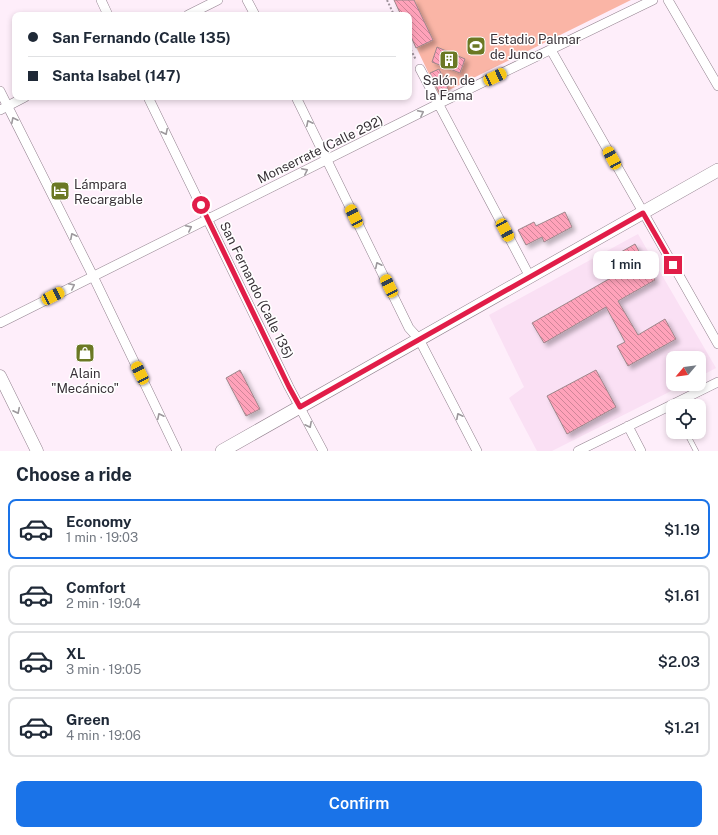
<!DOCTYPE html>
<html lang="en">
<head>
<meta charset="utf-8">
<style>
  body { margin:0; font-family:"Public Sans",sans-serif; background:#f6f6f7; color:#1f2937; height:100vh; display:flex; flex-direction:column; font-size:15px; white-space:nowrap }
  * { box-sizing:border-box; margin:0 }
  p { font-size:13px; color:#747a83 }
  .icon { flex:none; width:22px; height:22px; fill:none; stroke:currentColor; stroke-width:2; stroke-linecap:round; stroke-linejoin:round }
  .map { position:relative; height:451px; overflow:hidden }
  .details { display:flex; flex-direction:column; background:#fff; flex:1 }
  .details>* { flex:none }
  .guide { position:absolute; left:12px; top:12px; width:400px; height:88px; border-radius:8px; box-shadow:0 2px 6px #0003; display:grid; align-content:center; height:88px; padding:0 16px; background:#fff }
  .needle { width:26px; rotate:241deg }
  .fabs { position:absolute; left:666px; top:351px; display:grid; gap:8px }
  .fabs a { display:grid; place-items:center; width:40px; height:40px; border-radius:8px; background:#fff; box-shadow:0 2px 6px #0003; font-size:20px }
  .end { position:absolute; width:18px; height:18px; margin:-9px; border:5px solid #e11d48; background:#fff; box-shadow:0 0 0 2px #fff }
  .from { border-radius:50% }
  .bubble { position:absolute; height:28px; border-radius:8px; background:#fff; box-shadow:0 2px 6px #0003; font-size:13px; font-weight:600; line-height:28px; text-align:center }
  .car { position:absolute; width:12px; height:24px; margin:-12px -6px; border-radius:5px; box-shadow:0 0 3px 1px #0007; background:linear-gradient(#f5c518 24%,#345 0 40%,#f5c518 0 76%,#345 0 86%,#f5c518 0) }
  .guide b { display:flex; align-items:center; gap:14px; height:38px; font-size:15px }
  .guide b+b { border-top:1px solid #e0e1e3 }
  .guide i { width:10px; height:10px; background:#1f2937 }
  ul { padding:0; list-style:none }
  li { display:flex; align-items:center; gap:12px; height:60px; margin:0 8px 6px; padding:0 8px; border:2px solid #e0e1e3; border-radius:8px }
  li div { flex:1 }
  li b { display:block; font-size:15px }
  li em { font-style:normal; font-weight:600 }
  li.current { border-color:#1a73e8 }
  li>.icon { width:36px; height:36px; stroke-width:1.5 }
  h2 { padding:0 16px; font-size:18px; line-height:48px }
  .cta { display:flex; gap:8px; margin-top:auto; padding:8px 16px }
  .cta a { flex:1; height:46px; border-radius:8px; background:#1a73e8; color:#fff; font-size:16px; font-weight:600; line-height:46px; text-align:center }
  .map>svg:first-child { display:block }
  .built { fill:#fae0f4 }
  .grass { fill:#fab5a6 }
  .building { fill:url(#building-back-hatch); stroke:#9d868b; filter:url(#shadow) }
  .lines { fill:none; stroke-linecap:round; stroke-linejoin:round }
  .service-casing { stroke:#92818e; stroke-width:5.5 }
  .minor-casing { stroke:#92818e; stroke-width:10 }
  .tertiary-casing { stroke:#92818e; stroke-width:13 }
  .secondary-casing { stroke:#92818e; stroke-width:14 }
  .path { stroke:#9e929b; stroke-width:2; stroke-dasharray:2 2; stroke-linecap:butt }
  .service { stroke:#fff; stroke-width:4.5 }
  .minor { stroke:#fff; stroke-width:9 }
  .tertiary { stroke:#fff; stroke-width:12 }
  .secondary { stroke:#fff; stroke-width:13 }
  .oneway { stroke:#9c989c }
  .route { stroke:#e11d48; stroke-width:5 }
  .labels { text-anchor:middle; stroke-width:3; stroke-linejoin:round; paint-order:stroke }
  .poi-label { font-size:13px; fill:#393238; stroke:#fff; text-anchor:start }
  .street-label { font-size:13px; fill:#393238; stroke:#fff }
</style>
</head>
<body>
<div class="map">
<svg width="718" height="451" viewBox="0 0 718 451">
  <defs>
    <pattern id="building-back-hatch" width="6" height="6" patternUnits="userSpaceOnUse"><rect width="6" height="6" fill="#ffa2ba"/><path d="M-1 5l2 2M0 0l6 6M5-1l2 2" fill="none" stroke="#cf8598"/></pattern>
    <filter id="shadow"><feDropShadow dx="3.5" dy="3.5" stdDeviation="2" flood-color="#0004"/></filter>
  </defs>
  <rect width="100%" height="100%" fill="#feeefa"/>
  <path class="built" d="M638,234l78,134 -17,9v-19h-26v26h12l-133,67h-15l-28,-53 15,-11 -35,-72z"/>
  <path class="grass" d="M394,0h237l-192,95 -30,-63v-17h-8z"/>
  <path class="building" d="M394,0h20l19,40 -17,8 -7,-16v-17h-8z
    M437,47l28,12 -5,14 -28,-11z
    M439,69l9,19 -9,4 -9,-19z
    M565,212l7,15 -28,15 -2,-5 -16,8 -8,-15 16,-8 2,4z
    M635,244l20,36 -37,21 20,34 27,-16 11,20 -48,27 -11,-20 8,-4 -19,-35 -62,36 -12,-20 77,-44 -9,-15z
    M240,370l20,39 -14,7 -20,-38z
    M596,370l20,37 -49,27 -20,-38z"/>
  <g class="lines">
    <g class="service-casing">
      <path id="service" d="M686,432l10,19"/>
    </g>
    <g class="minor-casing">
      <path id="minor" d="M101,0l7,15
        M247,0l8,15
        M668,0l50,86
        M188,15l30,-15
        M551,50l167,294
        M420,69l110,208
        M0,91l93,185 84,175
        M148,97l141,290 34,64
        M296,97l113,231 10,11 58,112
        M0,110l25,-13
        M0,323l438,-219 215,-104
        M628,426l13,25
        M578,451l140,-69"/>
    </g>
    <g class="tertiary-casing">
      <path id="tertiary" d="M0,376l37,75"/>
    </g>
    <g class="secondary-casing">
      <path id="secondary" d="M222,451l496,-281"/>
    </g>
    <path class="path" d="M387,0l7,15
      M409,46l7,14"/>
    <use href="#service" class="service"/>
    <use href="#minor" class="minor"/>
    <use href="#tertiary" class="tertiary"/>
    <use href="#secondary" class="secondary"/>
  </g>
  <defs><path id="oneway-chevron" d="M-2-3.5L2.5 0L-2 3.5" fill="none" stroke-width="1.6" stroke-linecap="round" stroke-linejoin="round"/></defs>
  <g class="oneway">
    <use href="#oneway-chevron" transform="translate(421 113) rotate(-27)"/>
    <use href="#oneway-chevron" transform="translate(14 120) rotate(-117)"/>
    <use href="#oneway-chevron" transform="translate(309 123) rotate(-116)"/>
    <use href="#oneway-chevron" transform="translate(165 132) rotate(64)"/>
    <use href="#oneway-chevron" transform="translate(305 171) rotate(-26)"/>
    <use href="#oneway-chevron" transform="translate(189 228) rotate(-27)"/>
    <use href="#oneway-chevron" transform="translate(73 236) rotate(-117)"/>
    <use href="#oneway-chevron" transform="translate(378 265) rotate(-116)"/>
    <use href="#oneway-chevron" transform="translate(72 286) rotate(-27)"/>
    <use href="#oneway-chevron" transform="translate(17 411) rotate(64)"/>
    <use href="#oneway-chevron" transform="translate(160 416) rotate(-116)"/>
    <use href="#oneway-chevron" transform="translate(459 416) rotate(-117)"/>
    <use href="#oneway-chevron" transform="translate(309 425) rotate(63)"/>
  </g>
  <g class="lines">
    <path class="route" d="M201,205l88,182 11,20 343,-194 30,52"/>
  </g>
  <defs>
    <g id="stadium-square" transform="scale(1)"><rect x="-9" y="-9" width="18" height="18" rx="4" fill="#6b7824" stroke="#fff"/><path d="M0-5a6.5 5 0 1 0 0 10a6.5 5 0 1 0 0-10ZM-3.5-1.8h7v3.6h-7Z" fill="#fff"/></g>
    <g id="building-square" transform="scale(1)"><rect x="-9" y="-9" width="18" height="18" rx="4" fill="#6b7824" stroke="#fff"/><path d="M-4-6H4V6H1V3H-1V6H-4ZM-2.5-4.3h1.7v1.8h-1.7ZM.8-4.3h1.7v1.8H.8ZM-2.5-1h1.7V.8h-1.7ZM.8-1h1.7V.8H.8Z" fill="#fff"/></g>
    <g id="hotel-square" transform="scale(1)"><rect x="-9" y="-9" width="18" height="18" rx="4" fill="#6b7824" stroke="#fff"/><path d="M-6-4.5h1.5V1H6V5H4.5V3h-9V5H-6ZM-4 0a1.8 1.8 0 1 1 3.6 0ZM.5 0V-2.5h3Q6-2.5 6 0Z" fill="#fff"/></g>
    <g id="shop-square" transform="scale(1)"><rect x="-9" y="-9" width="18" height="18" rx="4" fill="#6b7824" stroke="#fff"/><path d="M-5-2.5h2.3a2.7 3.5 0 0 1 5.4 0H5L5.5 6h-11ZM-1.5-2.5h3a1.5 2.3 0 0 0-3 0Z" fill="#fff"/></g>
  </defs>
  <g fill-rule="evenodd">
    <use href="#stadium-square" x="476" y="46"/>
    <use href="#building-square" x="449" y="60"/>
    <use href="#hotel-square" x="60" y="191"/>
    <use href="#shop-square" x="85" y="353"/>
  </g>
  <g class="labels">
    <g class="poi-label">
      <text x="490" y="44">Estadio Palmar<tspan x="490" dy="15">de Junco</tspan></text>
      <text x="449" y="85" text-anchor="middle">Salón de<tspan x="449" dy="15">la Fama</tspan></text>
      <text x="74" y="189">Lámpara<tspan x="74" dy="15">Recargable</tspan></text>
      <text x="85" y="378" text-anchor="middle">Alain<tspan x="85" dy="15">"Mecánico"</tspan></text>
    </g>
    <g class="street-label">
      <text transform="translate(320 149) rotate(-26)" y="5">Monserrate (Calle 292)</text>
      <text transform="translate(257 290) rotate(64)" y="5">San Fernando (Calle 135)</text>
    </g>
  </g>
</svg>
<div class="fabs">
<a><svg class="needle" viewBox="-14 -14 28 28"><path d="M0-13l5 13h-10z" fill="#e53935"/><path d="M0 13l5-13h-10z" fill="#747a83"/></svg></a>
<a><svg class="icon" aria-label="locate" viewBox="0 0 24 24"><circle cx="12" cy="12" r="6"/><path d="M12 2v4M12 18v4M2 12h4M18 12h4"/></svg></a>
</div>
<i class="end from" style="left:201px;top:205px"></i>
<i class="end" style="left:673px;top:265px"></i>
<div class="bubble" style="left:593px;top:251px;width:66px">1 min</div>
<i class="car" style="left:495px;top:77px;rotate:65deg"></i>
<i class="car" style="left:612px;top:158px;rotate:331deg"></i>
<i class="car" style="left:354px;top:216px;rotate:334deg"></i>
<i class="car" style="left:505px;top:230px;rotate:152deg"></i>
<i class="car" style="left:389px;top:286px;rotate:334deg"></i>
<i class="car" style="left:53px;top:296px;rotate:63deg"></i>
<i class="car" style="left:140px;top:373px;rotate:334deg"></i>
<div class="guide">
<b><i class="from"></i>San Fernando (Calle 135)</b>
<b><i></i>Santa Isabel (147)</b>
</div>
</div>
<section class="details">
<h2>Choose a ride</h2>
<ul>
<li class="current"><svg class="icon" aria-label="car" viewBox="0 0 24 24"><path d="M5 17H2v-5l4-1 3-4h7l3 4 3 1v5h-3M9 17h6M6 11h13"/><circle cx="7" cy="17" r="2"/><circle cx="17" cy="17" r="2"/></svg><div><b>Economy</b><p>1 min · 19:03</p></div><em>$1.19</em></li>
<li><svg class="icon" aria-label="car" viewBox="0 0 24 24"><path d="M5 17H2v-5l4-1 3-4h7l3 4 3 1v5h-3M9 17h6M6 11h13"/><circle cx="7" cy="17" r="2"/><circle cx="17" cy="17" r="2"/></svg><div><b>Comfort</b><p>2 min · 19:04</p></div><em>$1.61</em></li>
<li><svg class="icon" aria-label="car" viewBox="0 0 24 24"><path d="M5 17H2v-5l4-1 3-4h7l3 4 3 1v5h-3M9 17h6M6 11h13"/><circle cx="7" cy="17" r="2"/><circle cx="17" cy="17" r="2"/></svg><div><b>XL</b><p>3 min · 19:05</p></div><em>$2.03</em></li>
<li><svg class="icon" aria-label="car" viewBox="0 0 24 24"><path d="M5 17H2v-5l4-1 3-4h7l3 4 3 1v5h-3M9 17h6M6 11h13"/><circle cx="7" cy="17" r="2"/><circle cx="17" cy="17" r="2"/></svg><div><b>Green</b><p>4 min · 19:06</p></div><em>$1.21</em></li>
</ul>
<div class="cta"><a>Confirm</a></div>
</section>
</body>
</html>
